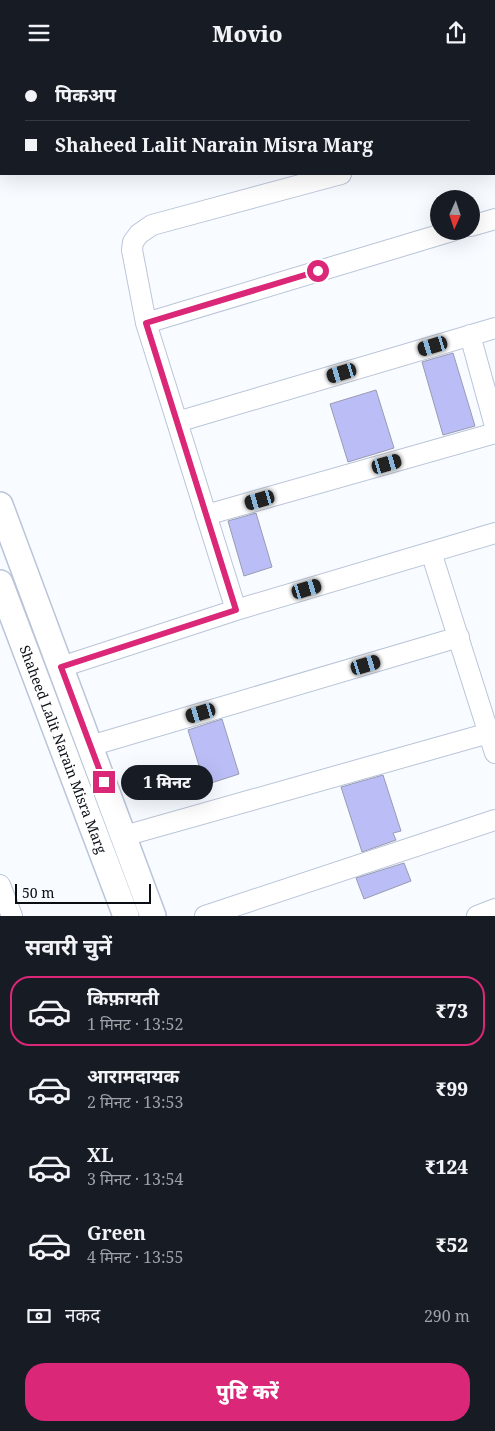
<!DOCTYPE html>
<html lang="hi">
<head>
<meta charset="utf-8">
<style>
  body { margin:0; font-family:"Noto Serif","Noto Sans Devanagari",serif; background:#20242c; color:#f1f3f6; height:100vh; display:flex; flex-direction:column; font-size:19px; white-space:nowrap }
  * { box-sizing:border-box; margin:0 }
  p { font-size:16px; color:#9ea1a6 }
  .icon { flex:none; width:28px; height:28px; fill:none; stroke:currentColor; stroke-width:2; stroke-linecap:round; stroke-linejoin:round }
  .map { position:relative; height:851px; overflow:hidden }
  .side { display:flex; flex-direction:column; background:#171b24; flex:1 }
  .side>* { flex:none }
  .top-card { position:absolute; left:0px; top:0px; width:495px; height:110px; box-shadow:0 5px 20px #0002; display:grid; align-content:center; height:110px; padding:0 25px; background:#171b24 }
  .needle { width:32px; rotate:183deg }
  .buttons { position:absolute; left:430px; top:125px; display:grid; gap:10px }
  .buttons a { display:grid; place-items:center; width:50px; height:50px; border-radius:50%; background:#171b24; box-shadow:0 5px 20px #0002; font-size:25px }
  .scale { position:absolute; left:15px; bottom:12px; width:136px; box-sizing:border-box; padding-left:5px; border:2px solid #0a0e14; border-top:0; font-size:14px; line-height:18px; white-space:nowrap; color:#0a0e14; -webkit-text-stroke:4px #f8fbff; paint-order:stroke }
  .end { position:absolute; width:22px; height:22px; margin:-11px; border:6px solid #db2777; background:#fff; box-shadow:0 0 0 2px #fff }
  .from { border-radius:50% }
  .bubble { position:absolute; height:35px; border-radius:18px; background:#171b24; box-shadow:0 5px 20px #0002; font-size:16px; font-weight:800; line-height:35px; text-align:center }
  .car { position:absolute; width:15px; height:30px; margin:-15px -8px; border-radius:6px; box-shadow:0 0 4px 1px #0007; background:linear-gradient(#222 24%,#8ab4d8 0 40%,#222 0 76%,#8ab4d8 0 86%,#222 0) }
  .top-card b { display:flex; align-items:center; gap:18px; height:48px; font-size:19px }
  .top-card b+b { border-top:1px solid #363941 }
  .top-card i { width:12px; height:12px; background:#f1f3f6 }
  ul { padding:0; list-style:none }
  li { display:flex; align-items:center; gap:15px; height:70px; margin:0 10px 8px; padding:0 15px; border:2px solid transparent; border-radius:20px }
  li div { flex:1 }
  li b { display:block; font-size:19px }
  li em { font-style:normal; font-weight:800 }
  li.current { border-color:#db2777 }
  li>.icon { width:45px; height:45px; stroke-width:1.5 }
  h2 { padding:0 25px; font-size:22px; line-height:60px }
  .pay { display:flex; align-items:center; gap:12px; height:55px; padding:0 25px; font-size:19px }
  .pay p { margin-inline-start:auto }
  .button { display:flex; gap:10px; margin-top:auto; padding:10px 25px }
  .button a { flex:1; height:58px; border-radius:20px; background:#db2777; color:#fff; font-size:20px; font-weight:800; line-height:58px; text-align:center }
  header { display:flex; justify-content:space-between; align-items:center; height:65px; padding:0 25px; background:#171b24; font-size:22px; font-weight:800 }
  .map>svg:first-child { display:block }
  .green { fill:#dccafa }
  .building { fill:#bbbef6; stroke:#999bb0 }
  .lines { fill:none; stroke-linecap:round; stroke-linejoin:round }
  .minor-casing { stroke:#bac5d9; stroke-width:22 }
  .tertiary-casing { stroke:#bac5d9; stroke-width:28 }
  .minor { stroke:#fff; stroke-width:20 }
  .tertiary { stroke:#fff; stroke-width:25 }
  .rail { stroke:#5e6267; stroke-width:4; stroke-dasharray:10 5; stroke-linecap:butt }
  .route { stroke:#db2777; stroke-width:6 }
  .labels { text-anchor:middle; stroke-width:5; stroke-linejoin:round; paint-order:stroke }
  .street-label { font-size:14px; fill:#0a0e14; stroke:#f8fbff }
</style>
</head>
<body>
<header><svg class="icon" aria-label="menu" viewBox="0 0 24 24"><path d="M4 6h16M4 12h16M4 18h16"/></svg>Movio<svg class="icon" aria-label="share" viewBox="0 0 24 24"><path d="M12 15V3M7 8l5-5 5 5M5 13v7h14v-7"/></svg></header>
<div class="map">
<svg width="495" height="851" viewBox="0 0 495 851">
  <rect width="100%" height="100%" fill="#f8fbff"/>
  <path class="green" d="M0,0h234l-4,1h-229v68l-1,1z"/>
  <path class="building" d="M453,288l22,73 -32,9 -21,-73z
    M376,325l18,58 -46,14 -18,-58z
    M256,448l16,54 -28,9 -16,-55z
    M222,654l17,55 -34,11 -17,-55z
    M383,710l18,56 -8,2 3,7 -34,12 -21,-65z
    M404,798l7,18 -47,18 -8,-21z"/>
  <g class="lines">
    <g class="minor-casing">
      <path id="minor" d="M494,67h1
        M471,161l24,-7
        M146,258l306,-92
        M470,270l25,91
        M177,357l318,-94
        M206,450l289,-82
        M431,487l64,201
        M236,545l-90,-287 -14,-73 1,-8 6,-8 13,-9 189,-51
        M61,602l175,-57 259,-77
        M90,681l369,-109
        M124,771l365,-103
        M0,820l12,31
        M205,851l290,-96
        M477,851l18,-7"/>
    </g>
    <g class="tertiary-casing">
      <g id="tertiary">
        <path d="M0,440l153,411"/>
        <path id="s1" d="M0,518l126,333"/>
      </g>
    </g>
    <use href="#minor" class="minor"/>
    <use href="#tertiary" class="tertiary"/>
    <path class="rail" d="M280,1l4,-1
      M328,1l4,-1
      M0,84h1
      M0,97h1"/>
  </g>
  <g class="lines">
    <path class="route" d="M104,717l-43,-115 175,-57 -90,-287 172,-52"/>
  </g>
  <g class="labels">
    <g class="street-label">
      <text dy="5" stroke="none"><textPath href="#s1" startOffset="178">Shaheed Lalit Narain Misra Marg</textPath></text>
    </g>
  </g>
</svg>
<div class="buttons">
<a><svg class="needle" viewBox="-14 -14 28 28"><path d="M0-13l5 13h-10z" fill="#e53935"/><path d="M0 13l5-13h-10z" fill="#9ea1a6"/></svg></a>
</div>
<div class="scale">50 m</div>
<i class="end from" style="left:318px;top:206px"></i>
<i class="end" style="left:104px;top:717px"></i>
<div class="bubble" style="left:121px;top:700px;width:92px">1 मिनट</div>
<i class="car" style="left:433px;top:281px;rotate:253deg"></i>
<i class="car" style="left:342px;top:308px;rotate:253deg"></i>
<i class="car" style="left:387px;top:399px;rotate:74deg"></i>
<i class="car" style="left:260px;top:435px;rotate:254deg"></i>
<i class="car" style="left:307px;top:524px;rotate:73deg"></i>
<i class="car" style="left:366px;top:600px;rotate:73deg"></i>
<i class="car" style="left:201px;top:648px;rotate:253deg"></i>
<div class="top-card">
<b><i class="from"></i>पिकअप</b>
<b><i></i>Shaheed Lalit Narain Misra Marg</b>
</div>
</div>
<section class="side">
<h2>सवारी चुनें</h2>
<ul>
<li class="current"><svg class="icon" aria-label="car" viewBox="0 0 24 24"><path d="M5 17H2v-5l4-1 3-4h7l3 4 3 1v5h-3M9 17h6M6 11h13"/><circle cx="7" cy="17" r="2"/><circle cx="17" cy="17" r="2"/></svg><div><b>किफ़ायती</b><p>1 मिनट · 13:52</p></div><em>₹73</em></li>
<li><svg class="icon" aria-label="car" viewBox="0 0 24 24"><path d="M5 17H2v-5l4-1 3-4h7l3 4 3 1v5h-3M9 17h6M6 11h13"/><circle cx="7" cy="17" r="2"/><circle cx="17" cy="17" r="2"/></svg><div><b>आरामदायक</b><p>2 मिनट · 13:53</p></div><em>₹99</em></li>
<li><svg class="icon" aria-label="car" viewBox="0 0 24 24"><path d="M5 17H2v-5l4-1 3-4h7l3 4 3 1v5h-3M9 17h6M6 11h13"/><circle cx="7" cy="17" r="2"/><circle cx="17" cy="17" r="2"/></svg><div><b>XL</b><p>3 मिनट · 13:54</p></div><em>₹124</em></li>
<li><svg class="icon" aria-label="car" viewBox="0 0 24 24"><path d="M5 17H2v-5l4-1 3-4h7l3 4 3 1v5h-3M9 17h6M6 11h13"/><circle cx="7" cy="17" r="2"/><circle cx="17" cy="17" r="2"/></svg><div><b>Green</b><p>4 मिनट · 13:55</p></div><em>₹52</em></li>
</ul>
<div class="pay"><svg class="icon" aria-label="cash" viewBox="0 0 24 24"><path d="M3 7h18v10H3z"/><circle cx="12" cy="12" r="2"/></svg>नकद<p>290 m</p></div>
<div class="button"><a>पुष्टि करें</a></div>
</section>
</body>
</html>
